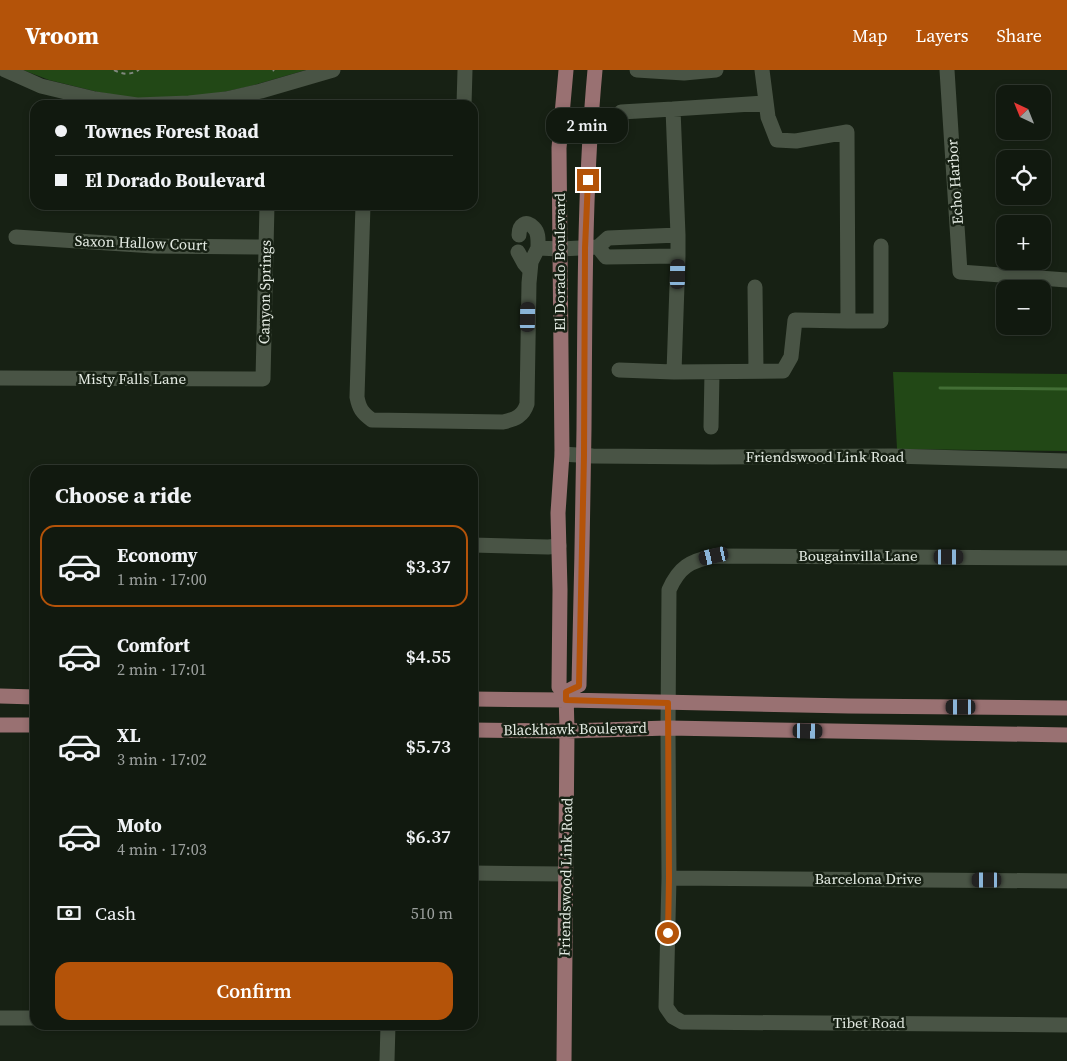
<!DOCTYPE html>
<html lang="en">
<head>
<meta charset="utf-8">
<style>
  body { margin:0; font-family:"Source Serif 4",serif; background:#1e261d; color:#f1f3f6; height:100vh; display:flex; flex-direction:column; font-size:19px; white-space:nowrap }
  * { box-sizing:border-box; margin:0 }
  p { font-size:16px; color:#9ca09e }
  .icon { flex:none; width:28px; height:28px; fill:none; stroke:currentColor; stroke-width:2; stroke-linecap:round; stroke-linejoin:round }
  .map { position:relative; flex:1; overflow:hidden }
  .drawer { position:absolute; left:30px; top:395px; width:448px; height:565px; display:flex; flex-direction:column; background:#11190f; border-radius:15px; box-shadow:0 2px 8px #0003,0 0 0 1px #30382f }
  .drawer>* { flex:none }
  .guide { position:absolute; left:30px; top:30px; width:448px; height:110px; border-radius:15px; box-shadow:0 2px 8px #0003,0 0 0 1px #30382f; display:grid; align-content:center; height:110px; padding:0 25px; background:#11190f }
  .needle { width:32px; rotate:317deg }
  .fabs { position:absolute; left:996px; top:15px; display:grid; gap:10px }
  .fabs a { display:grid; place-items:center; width:55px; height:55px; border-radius:10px; background:#11190f; box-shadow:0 2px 8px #0003,0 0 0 1px #30382f; font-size:25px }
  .end { position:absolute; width:22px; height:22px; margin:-11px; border:6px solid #b45309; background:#fff; box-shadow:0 0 0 2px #fff }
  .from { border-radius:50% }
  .bubble { position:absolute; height:35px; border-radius:15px; background:#11190f; box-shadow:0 2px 8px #0003,0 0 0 1px #30382f; font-size:16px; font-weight:600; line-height:35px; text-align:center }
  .car { position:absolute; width:15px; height:30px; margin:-15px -8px; border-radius:6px; box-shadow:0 0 4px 1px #0007; background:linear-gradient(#222 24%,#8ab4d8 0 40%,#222 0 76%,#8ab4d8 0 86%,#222 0) }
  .guide b { display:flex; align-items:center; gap:18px; height:48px; font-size:19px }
  .guide b+b { border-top:1px solid #30382f }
  .guide i { width:12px; height:12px; background:#f1f3f6 }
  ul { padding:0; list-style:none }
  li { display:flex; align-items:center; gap:15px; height:82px; margin:0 10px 8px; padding:0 15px; border:2px solid transparent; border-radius:15px }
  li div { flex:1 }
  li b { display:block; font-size:19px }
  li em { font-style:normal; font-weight:600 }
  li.current { border-color:#b45309 }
  li>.icon { width:45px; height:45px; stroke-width:1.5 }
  h2 { padding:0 25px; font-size:22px; line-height:60px }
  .pay { display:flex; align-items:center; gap:12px; height:55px; padding:0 25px; font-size:19px }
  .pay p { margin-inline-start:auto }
  .button { display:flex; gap:10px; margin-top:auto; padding:10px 25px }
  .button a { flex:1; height:58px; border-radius:15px; background:#b45309; color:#fff; font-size:20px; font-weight:600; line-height:58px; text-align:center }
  header { display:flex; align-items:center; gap:30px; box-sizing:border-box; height:70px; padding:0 25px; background:#b45309; color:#fff }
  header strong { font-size:24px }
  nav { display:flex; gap:28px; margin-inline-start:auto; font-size:18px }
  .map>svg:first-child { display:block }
  .green { fill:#224816 }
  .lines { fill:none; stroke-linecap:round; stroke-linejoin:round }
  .stream { stroke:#426e35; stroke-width:3 }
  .path { stroke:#81897f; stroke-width:2; stroke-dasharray:4 4; stroke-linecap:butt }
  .minor { stroke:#495445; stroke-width:15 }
  .major { stroke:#997172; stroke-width:15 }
  .route { stroke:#b45309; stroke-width:6 }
  .labels { text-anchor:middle; stroke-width:5; stroke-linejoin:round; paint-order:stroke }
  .street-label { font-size:15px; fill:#e3eae2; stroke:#172114 }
</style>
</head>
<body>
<header>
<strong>Vroom</strong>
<nav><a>Map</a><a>Layers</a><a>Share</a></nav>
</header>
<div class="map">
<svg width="1067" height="991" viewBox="0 0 1067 991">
  <rect width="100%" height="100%" fill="#172114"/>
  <path class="green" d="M23,0h283l-59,17 -43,9 -67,3 -39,-7 -49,-12z
    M893,302l174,2v77l-170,-2z"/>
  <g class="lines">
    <path class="stream" d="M940,318l127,1"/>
    <path class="path" d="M114,0c10,5 16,5 25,0
      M273,0l1,1"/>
    <path class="minor" d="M5,0l36,16 54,13 42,6 52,-2 37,-4 35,-8 72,-21
      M637,0l47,3 32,-3
      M947,0l13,202 107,8
      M464,35l1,-35
      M621,42l52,-3
      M363,135l-6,192c2,11 5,16 15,23l131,2c13,-3 20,-6 24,-18l2,-121 2,-21 7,-14 23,1 37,-2 10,-9 70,-3v21l-72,1 -8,-10
      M519,165c0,-10 7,-16 15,-7 5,5 4,13 4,20
      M678,165l-5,-126 93,-6
      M16,167l138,9 112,1
      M518,182l6,11 6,7
      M755,217l1,84
      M848,251h33v-75
      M619,300l55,2 4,-116
      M674,302l109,-1 8,-14 4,-37 53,1 -1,-189 -51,9 -19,-1 -9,-23 -6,-47
      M0,308l263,1 4,-174
      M711,357l1,-55
      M562,384l31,2 119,1 180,-1 175,5
      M472,475l76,2 11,-1
      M1067,488l-353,-2c-24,5 -35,11 -45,34l-1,138 1,150 -3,129 7,10 9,5 385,3
      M472,803l93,1
      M669,808l398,3
      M0,948h35
      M387,991l1,-36"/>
    <path class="major" d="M0,626l35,1
      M472,629l94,1 283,6 218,2
      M566,630v-8l13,-7c2,-85 4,-171 5,-256 1,-120 0,-240 11,-359
      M0,655h35
      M472,660l95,1 101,-3 399,7
      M564,991l3,-330 -1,-39 -7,-5 1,-97 -2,-77 4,-59 -3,-306 7,-78"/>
  </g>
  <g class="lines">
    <path class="route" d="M588,110l-3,68 -1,208 -5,230 -13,6v8l102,3 1,175 -1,55"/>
  </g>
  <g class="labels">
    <g class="street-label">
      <text transform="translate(955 112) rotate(-94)" y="5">Echo Harbor</text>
      <text transform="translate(141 173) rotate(2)" y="5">Saxon Hallow Court</text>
      <text transform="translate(560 192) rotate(-90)" y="5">El Dorado Boulevard</text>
      <text transform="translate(265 222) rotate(-89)" y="5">Canyon Springs</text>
      <text x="132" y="314">Misty Falls Lane</text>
      <text x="825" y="392">Friendswood Link Road</text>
      <text x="858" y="491">Bougainvilla Lane</text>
      <text transform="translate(575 659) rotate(-1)" y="5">Blackhawk Boulevard</text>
      <text transform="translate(566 807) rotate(-89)" y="5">Friendswood Link Road</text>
      <text x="868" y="814">Barcelona Drive</text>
      <text x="869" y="958">Tibet Road</text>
    </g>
  </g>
</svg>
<div class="fabs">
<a><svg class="needle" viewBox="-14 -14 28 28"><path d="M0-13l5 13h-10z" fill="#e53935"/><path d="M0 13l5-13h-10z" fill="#9ca09e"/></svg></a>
<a><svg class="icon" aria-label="locate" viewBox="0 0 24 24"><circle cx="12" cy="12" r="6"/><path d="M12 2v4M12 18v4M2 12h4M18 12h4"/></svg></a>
<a>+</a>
<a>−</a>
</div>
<i class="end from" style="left:668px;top:863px"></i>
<i class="end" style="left:588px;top:110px"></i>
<div class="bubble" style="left:546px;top:38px;width:82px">2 min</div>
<i class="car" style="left:678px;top:204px;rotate:1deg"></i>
<i class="car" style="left:528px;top:247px;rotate:1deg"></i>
<i class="car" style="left:714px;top:486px;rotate:257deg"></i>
<i class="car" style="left:949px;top:487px;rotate:90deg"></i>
<i class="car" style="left:961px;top:637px;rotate:270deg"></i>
<i class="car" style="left:808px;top:661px;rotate:91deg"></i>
<i class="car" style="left:987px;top:810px;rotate:270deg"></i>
<div class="guide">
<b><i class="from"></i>Townes Forest Road</b>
<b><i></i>El Dorado Boulevard</b>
</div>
<section class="drawer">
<h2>Choose a ride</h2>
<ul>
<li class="current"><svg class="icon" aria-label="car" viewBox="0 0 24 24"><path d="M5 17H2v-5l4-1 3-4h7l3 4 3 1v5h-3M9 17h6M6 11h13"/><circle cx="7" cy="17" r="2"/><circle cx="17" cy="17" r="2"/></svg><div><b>Economy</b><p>1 min · 17:00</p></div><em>$3.37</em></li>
<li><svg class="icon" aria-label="car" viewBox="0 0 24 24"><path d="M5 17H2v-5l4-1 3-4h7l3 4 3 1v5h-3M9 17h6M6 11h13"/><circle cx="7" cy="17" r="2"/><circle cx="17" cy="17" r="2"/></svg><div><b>Comfort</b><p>2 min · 17:01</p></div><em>$4.55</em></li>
<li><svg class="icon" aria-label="car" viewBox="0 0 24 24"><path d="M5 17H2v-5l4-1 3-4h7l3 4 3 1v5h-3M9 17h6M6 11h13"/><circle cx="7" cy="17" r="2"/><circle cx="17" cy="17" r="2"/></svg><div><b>XL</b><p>3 min · 17:02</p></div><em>$5.73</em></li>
<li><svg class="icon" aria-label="car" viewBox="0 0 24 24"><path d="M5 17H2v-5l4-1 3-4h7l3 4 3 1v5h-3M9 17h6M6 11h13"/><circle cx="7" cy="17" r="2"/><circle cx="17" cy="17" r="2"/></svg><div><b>Moto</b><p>4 min · 17:03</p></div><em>$6.37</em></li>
</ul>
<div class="pay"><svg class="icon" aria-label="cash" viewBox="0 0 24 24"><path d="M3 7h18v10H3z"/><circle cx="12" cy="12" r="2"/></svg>Cash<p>510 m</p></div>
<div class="button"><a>Confirm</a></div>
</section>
</div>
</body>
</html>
